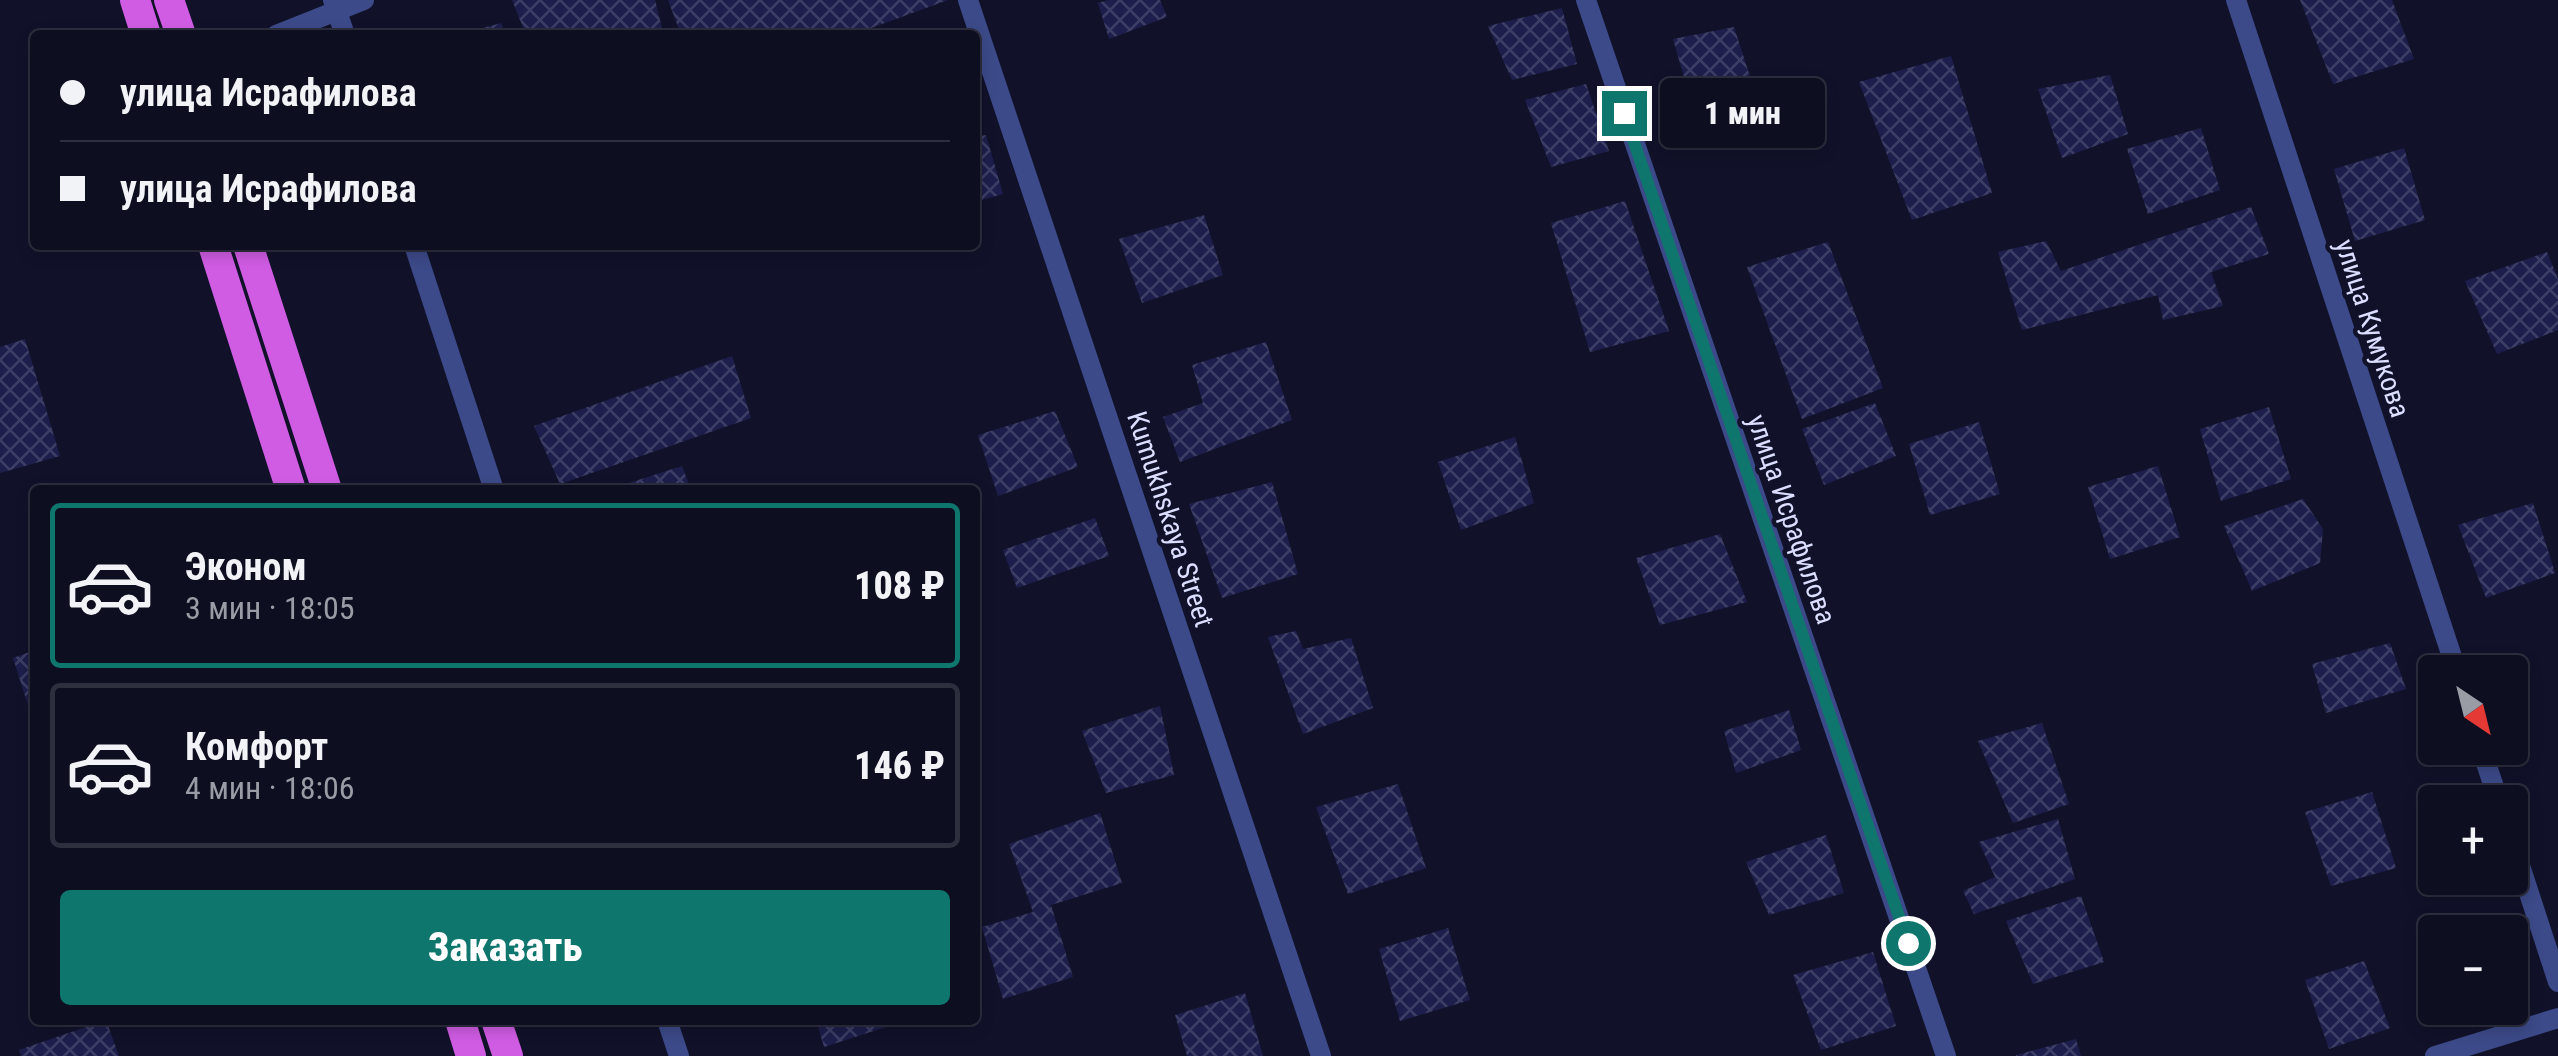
<!DOCTYPE html>
<html lang="ru">
<head>
<meta charset="utf-8">
<style>
  body { margin:0; font-family:"Roboto Condensed",sans-serif; background:#161729; color:#f1f3f6; height:100vh; display:flex; flex-direction:column; font-size:38px; white-space:nowrap }
  * { box-sizing:border-box; margin:0 }
  p { font-size:32px; color:#9a9ca5 }
  .icon { flex:none; width:55px; height:55px; fill:none; stroke:currentColor; stroke-width:2; stroke-linecap:round; stroke-linejoin:round }
  .map { position:relative; flex:1; overflow:hidden }
  .side { position:absolute; left:30px; top:485px; width:950px; height:540px; display:flex; flex-direction:column; background:#0d0e20; border-radius:10px; box-shadow:0 5px 15px #0003,0 0 0 2px #2d2e3e }
  .side>* { flex:none }
  .guide { position:absolute; left:30px; top:30px; width:950px; height:220px; border-radius:10px; box-shadow:0 5px 15px #0003,0 0 0 2px #2d2e3e; display:grid; align-content:center; height:220px; padding:0 30px; background:#0d0e20 }
  .needle { width:65px; rotate:145deg }
  .tools { position:absolute; left:2418px; top:655px; display:grid; gap:20px }
  .tools a { display:grid; place-items:center; width:110px; height:110px; border-radius:10px; background:#0d0e20; box-shadow:0 5px 15px #0003,0 0 0 2px #2d2e3e; font-size:50px }
  .end { position:absolute; width:45px; height:45px; margin:-22px; border:12px solid #0f766e; background:#fff; box-shadow:0 0 0 5px #fff }
  .from { border-radius:50% }
  .bubble { position:absolute; height:70px; border-radius:10px; background:#0d0e20; box-shadow:0 5px 15px #0003,0 0 0 2px #2d2e3e; font-size:32px; font-weight:800; line-height:70px; text-align:center }
  .guide b { display:flex; align-items:center; gap:35px; height:95px; font-size:38px }
  .guide b+b { border-top:2px solid #2d2e3e }
  .guide i { width:25px; height:25px; background:#f1f3f6 }
  ul { padding:18px 0 0; list-style:none }
  li { display:flex; align-items:center; gap:30px; height:165px; margin:0 20px 15px; padding:0 10px; border:5px solid #2d2e3e; border-radius:10px }
  li div { flex:1 }
  li b { display:block; font-size:38px }
  li em { font-style:normal; font-weight:800 }
  li.current { border-color:#0f766e }
  li>.icon { width:90px; height:90px; stroke-width:1.5 }
  .button { display:flex; gap:20px; margin-top:auto; padding:20px 30px }
  .button a { flex:1; height:115px; border-radius:10px; background:#0f766e; color:#fff; font-size:40px; font-weight:800; line-height:115px; text-align:center }
  .map>svg:first-child { display:block }
  .building { fill:url(#building-cross-hatch) }
  .lines { fill:none; stroke-linecap:round; stroke-linejoin:round }
  .minor { stroke:#3c4a89; stroke-width:20 }
  .tertiary { stroke:#3c4a89; stroke-width:20 }
  .trunk { stroke:#d05ce4; stroke-width:30 }
  .route { stroke:#0f766e; stroke-width:12 }
  .labels { text-anchor:middle; stroke-width:9; stroke-linejoin:round; paint-order:stroke }
  .street-label { font-size:28px; fill:#dbdeff; stroke:#11122a }
</style>
</head>
<body>
<div class="map">
<svg width="2558" height="1056" viewBox="0 0 2558 1056">
  <defs>
    <pattern id="building-cross-hatch" width="8" height="8" patternUnits="userSpaceOnUse" patternTransform="scale(2.5)"><rect width="8" height="8" fill="#1d1e4b"/><path d="M0 0l8 8M0 8l8-8" fill="none" stroke="#3d3e66"/></pattern>
  </defs>
  <rect width="100%" height="100%" fill="#11122a"/>
  <path class="building" d="M512,0h143l7,28 -22,7h-114z
    M668,0h280l-96,35h-171z
    M1108,0h52l7,17 -58,22 -11,-36z
    M2300,0h92l22,59 -81,25z
    M1562,8l15,56 -65,16 -24,-54z
    M501,23l5,12h-46v-1z
    M1734,27l22,68 -61,21 -22,-77z
    M1951,56l41,137 -80,27 -53,-138z
    M2110,75l18,59 -66,24 -24,-69z
    M1586,84l23,67 -58,16 -26,-67z
    M2201,128l19,62 -72,24 -21,-65z
    M986,135l17,59 -28,8v-65z
    M2404,148l21,72 -70,21 -21,-72z
    M1625,201l44,130 -79,21 -39,-129z
    M2251,207l18,47 -58,18 12,34 -60,14 -5,-25 -136,35 -24,-78 48,-11 15,30z
    M1204,215l19,60 -81,28 -23,-64z
    M1828,242l55,146 -81,31 -55,-152z
    M2547,252l11,27v51l-61,24 -32,-73z
    M25,339l35,117 -60,17v-126z
    M1266,342l26,78 -112,42 -17,-45 40,-14 -11,-38z
    M732,356l19,62 -191,66 -26,-58z
    M1875,403l21,53 -72,29 -22,-56z
    M2269,407l22,72 -70,22 -21,-72z
    M1055,411l23,56 -80,29 -20,-61z
    M1979,422l21,72 -70,21 -21,-71z
    M1515,437l19,66 -73,27 -23,-68z
    M682,466l9,24h-81v-1z
    M2158,466l22,71 -70,22 -22,-72z
    M1272,482l26,92 -76,24 -33,-94z
    M2303,499l20,30 -3,34 -68,28 -28,-65z
    M2533,503l22,70 -69,25 -28,-73z
    M1095,518l14,38 -92,32 -14,-38z
    M1720,534l27,68 -87,23 -24,-67z
    M1296,631l7,18 48,-11 22,70 -70,26 -35,-97z
    M2390,643l16,46 -80,24 -14,-49z
    M35,650v64l-4,1 -18,-57z
    M1160,706l14,69 -68,18 -24,-62z
    M1789,710l12,40 -65,23 -12,-42z
    M2042,723l27,81 -56,19 -35,-82z
    M1398,784l28,84 -78,26 -32,-87z
    M2372,792l24,76 -65,18 -26,-74z
    M1100,813l22,70 -71,22 22,72 -70,22 -21,-72 51,-15 -24,-68z
    M2058,819l17,60 -101,35 -11,-23 32,-14 -16,-35z
    M1826,835l18,58 -75,22 -23,-53z
    M2081,896l23,66 -71,22 -27,-63z
    M1448,928l22,72 -70,21 -21,-72z
    M1873,952l23,74 -75,24 -28,-75z
    M2364,961l26,67 -61,21 -24,-69z
    M1245,993l18,63h-76l-12,-41z
    M106,1020l13,36h-98l-2,-6z
    M816,1020h69l1,7 -62,20z
    M2076,1039l5,17h-65v-1z"/>
  <g class="lines">
    <path class="minor" d="M333,0l12,35
      M968,0l353,1056
      M1586,0l360,1056
      M2236,0l221,672
      M414,245l80,245
      M2481,748l18,54
      M2510,835l48,147
      M667,1020l12,36
      M2435,1056l123,-38"/>
    <path class="tertiary" d="M276,35l88,-35"/>
    <path class="trunk" d="M135,0l11,35
      M169,0l12,35
      M213,245l78,245
      M248,245l79,245
      M460,1020l11,36
      M496,1020l12,36"/>
  </g>
  <g class="lines">
    <path class="route" d="M1624,113l284,830"/>
  </g>
  <g class="labels">
    <g class="street-label">
      <text transform="translate(2373 328) rotate(72)" y="10">улица Кумукова</text>
      <text transform="translate(1171 519) rotate(72)" y="10">Kumukhskaya Street</text>
      <text transform="translate(1792 519) rotate(71)" y="10">улица Исрафилова</text>
    </g>
  </g>
</svg>
<div class="tools">
<a><svg class="needle" viewBox="-14 -14 28 28"><path d="M0-13l5 13h-10z" fill="#e53935"/><path d="M0 13l5-13h-10z" fill="#9a9ca5"/></svg></a>
<a>+</a>
<a>−</a>
</div>
<i class="end from" style="left:1908px;top:943px"></i>
<i class="end" style="left:1624px;top:113px"></i>
<div class="bubble" style="left:1660px;top:78px;width:165px">1 мин</div>
<div class="guide">
<b><i class="from"></i>улица Исрафилова</b>
<b><i></i>улица Исрафилова</b>
</div>
<section class="side">
<ul>
<li class="current"><svg class="icon" aria-label="car" viewBox="0 0 24 24"><path d="M5 17H2v-5l4-1 3-4h7l3 4 3 1v5h-3M9 17h6M6 11h13"/><circle cx="7" cy="17" r="2"/><circle cx="17" cy="17" r="2"/></svg><div><b>Эконом</b><p>3 мин · 18:05</p></div><em>108 ₽</em></li>
<li><svg class="icon" aria-label="car" viewBox="0 0 24 24"><path d="M5 17H2v-5l4-1 3-4h7l3 4 3 1v5h-3M9 17h6M6 11h13"/><circle cx="7" cy="17" r="2"/><circle cx="17" cy="17" r="2"/></svg><div><b>Комфорт</b><p>4 мин · 18:06</p></div><em>146 ₽</em></li>
</ul>
<div class="button"><a>Заказать</a></div>
</section>
</div>
</body>
</html>
